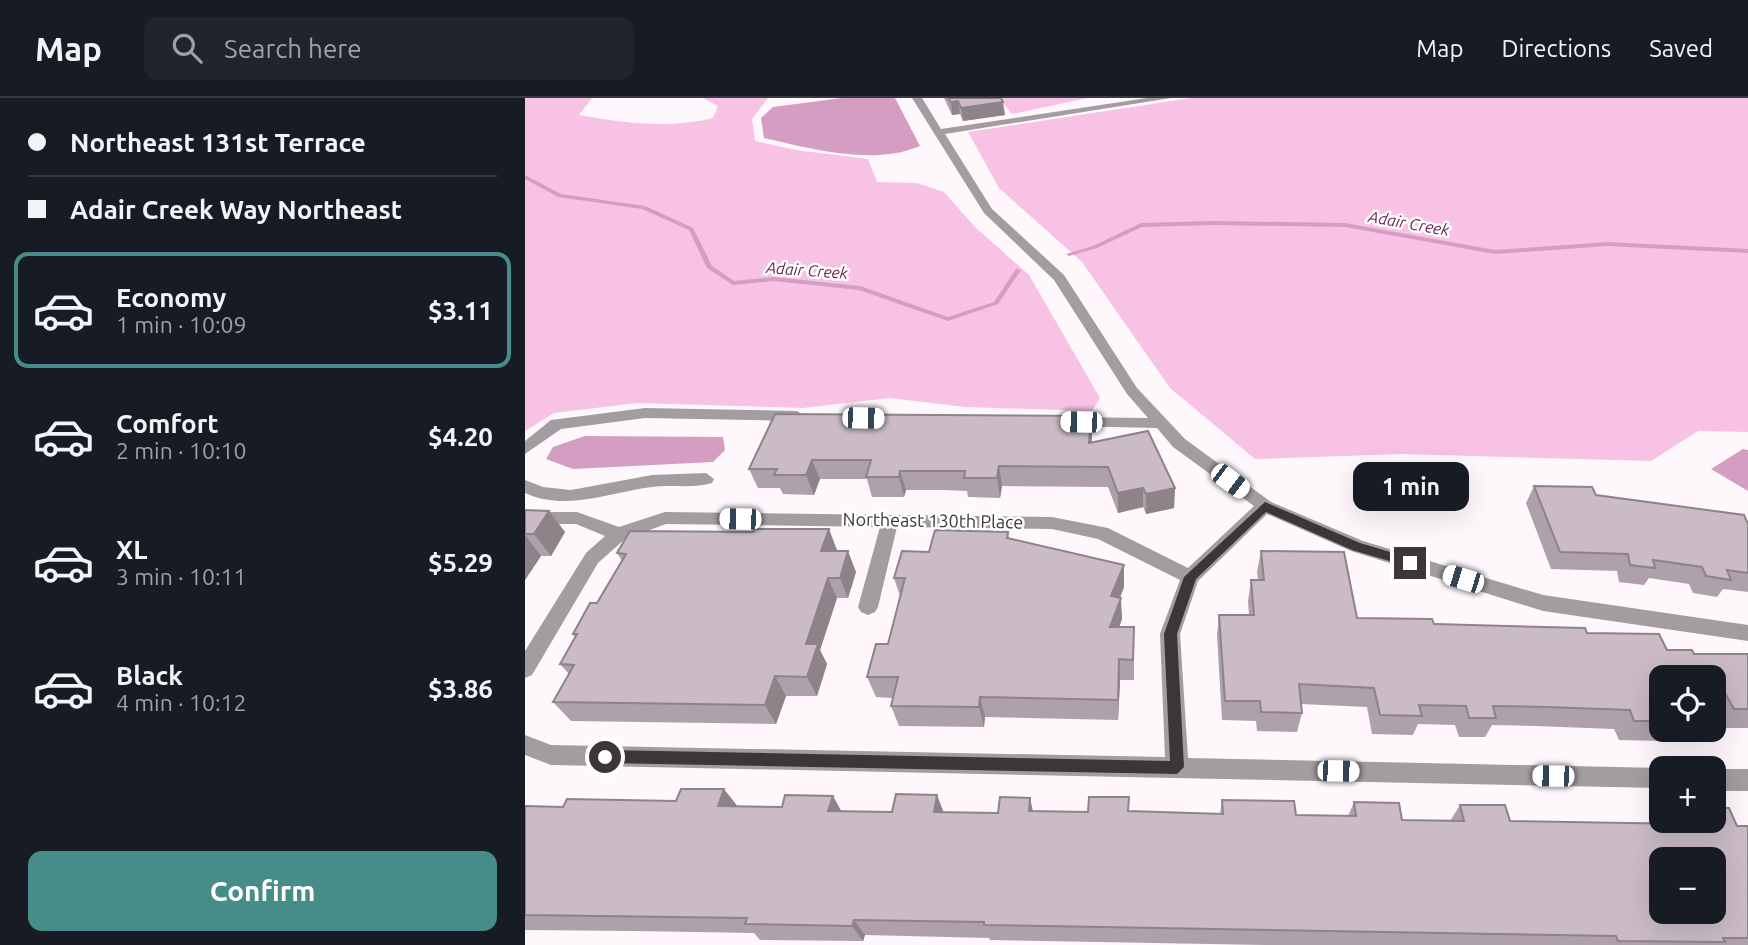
<!DOCTYPE html>
<html lang="en">
<head>
<meta charset="utf-8">
<style>
  body { margin:0; font-family:Ubuntu,sans-serif; background:#20242c; color:#f1f3f6; height:100vh; display:flex; flex-direction:column; font-size:26px; white-space:nowrap }
  * { box-sizing:border-box; margin:0 }
  p { font-size:23px; color:#9ea1a6 }
  .icon { flex:none; width:38px; height:38px; fill:none; stroke:currentColor; stroke-width:2; stroke-linecap:round; stroke-linejoin:round }
  .map { position:relative; flex:1; overflow:hidden }
  .drawer { display:flex; flex-direction:column; background:#171b24; width:525px }
  .drawer>* { flex:none }
  .guide { display:grid; align-content:center; height:154px; padding:0 28px; background:#171b24 }
  .tools { position:absolute; left:1124px; top:567px; display:grid; gap:14px }
  .tools a { display:grid; place-items:center; width:77px; height:77px; border-radius:14px; background:#171b24; box-shadow:0 7px 28px #0002; font-size:35px }
  .end { position:absolute; width:32px; height:32px; margin:-16px; border:9px solid #3c363a; background:#fff; box-shadow:0 0 0 4px #fff }
  .from { border-radius:50% }
  .bubble { position:absolute; height:49px; border-radius:14px; background:#171b24; box-shadow:0 7px 28px #0002; font-size:23px; font-weight:600; line-height:49px; text-align:center }
  .car { position:absolute; width:21px; height:42px; margin:-21px -10px; border-radius:9px; box-shadow:0 0 5px 2px #0007; background:linear-gradient(#fff 24%,#345 0 40%,#fff 0 76%,#345 0 86%,#fff 0) }
  .guide b { display:flex; align-items:center; gap:24px; height:66px; font-size:26px }
  .guide b+b { border-top:2px solid #363941 }
  .guide i { width:18px; height:18px; background:#f1f3f6 }
  ul { padding:0; list-style:none }
  li { display:flex; align-items:center; gap:21px; height:116px; margin:0 14px 10px; padding:0 14px; border:4px solid transparent; border-radius:14px }
  li div { flex:1 }
  li b { display:block; font-size:26px }
  li em { font-style:normal; font-weight:600 }
  li.on { border-color:#468d89 }
  li>.icon { width:63px; height:63px; stroke-width:1.5 }
  .action { display:flex; gap:14px; margin-top:auto; padding:14px 28px }
  .action a { flex:1; height:80px; border-radius:14px; background:#468d89; color:#fff; font-size:28px; font-weight:600; line-height:80px; text-align:center }
  header { display:flex; align-items:center; gap:42px; box-sizing:border-box; height:98px; padding:0 35px; background:#171b24; border-bottom:2px solid #363941 }
  header strong { font-size:33px }
  nav { display:flex; gap:38px; margin-inline-start:auto; font-size:24px }
  .search { width:490px; height:63px; background:#20242c; display:flex; align-items:center; gap:18px; box-sizing:border-box; padding:0 24px; border-radius:14px; color:#9ea1a6; font-size:26px }
  main { display:flex; flex:1; min-height:0 }
  .map>svg:first-child { display:block }
  .green { fill:#f7c2e4 }
  .water { fill:#d49dc1 }
  .lines { fill:none; stroke-linecap:round; stroke-linejoin:round }
  .stream { fill:#d49dc1; fill-rule:evenodd }
  .minor { fill:#a39ca0; fill-rule:evenodd }
  .wall { fill:#aea1a9 }
  .shaded-wall { fill:#8d8389 }
  .building { fill:#cabbc4; stroke:#8d8389; stroke-width:2; fill-rule:evenodd }
  .route { fill:#3c363a }
  .labels { text-anchor:middle; stroke-width:5; stroke-linejoin:round; paint-order:stroke }
  .far-water-label { font-size:16px; font-style:italic; fill:#652453; stroke:#fff }
  .street-label { font-size:18px; fill:#3c363a; stroke:#fff }
</style>
</head>
<body>
<header>
<strong>Map</strong>
<div class="search"><svg class="icon" aria-label="search" viewBox="0 0 24 24"><circle cx="10" cy="10" r="6"/><path d="M15 15l6 6"/></svg>Search here</div>
<nav><a>Map</a><a>Directions</a><a>Saved</a></nav>
</header>
<main>
<section class="drawer">
<div class="guide">
<b><i class="from"></i>Northeast 131st Terrace</b>
<b><i></i>Adair Creek Way Northeast</b>
</div>
<ul>
<li class="on"><svg class="icon" aria-label="car" viewBox="0 0 24 24"><path d="M5 17H2v-5l4-1 3-4h7l3 4 3 1v5h-3M9 17h6M6 11h13"/><circle cx="7" cy="17" r="2"/><circle cx="17" cy="17" r="2"/></svg><div><b>Economy</b><p>1 min · 10:09</p></div><em>$3.11</em></li>
<li><svg class="icon" aria-label="car" viewBox="0 0 24 24"><path d="M5 17H2v-5l4-1 3-4h7l3 4 3 1v5h-3M9 17h6M6 11h13"/><circle cx="7" cy="17" r="2"/><circle cx="17" cy="17" r="2"/></svg><div><b>Comfort</b><p>2 min · 10:10</p></div><em>$4.20</em></li>
<li><svg class="icon" aria-label="car" viewBox="0 0 24 24"><path d="M5 17H2v-5l4-1 3-4h7l3 4 3 1v5h-3M9 17h6M6 11h13"/><circle cx="7" cy="17" r="2"/><circle cx="17" cy="17" r="2"/></svg><div><b>XL</b><p>3 min · 10:11</p></div><em>$5.29</em></li>
<li><svg class="icon" aria-label="car" viewBox="0 0 24 24"><path d="M5 17H2v-5l4-1 3-4h7l3 4 3 1v5h-3M9 17h6M6 11h13"/><circle cx="7" cy="17" r="2"/><circle cx="17" cy="17" r="2"/></svg><div><b>Black</b><p>4 min · 10:12</p></div><em>$3.86</em></li>
</ul>
<div class="action"><a>Confirm</a></div>
</section>
<div class="map">
<svg width="1223" height="847" viewBox="0 0 1223 847">
  <rect width="100%" height="100%" fill="#fef8fc"/>
  <path class="green" d="M0,0h67l-13,17c45,8 90,14 134,3l5,-12 -15,-8h65l-16,21 3,22 41,9 72,9 9,23 40,1 27,9 31,35 54,48 71,123 -8,13 -127,-4 -75,-9 -87,10 -166,-5 -83,10 -29,18z
    M474,0h89l-76,16z
    M666,0h557v334l-50,-1 -47,30 -250,-7 -146,5 -85,-71 -88,-126 -83,-74 -31,-56z"/>
  <path class="water" d="M317,0h53l25,48c-47,20 -108,3 -156,-8l-3,-20 12,-11z
    M60,338l138,1 2,13 -12,12 -140,7 -27,-10 7,-12z
    M1218,351l5,1v41l-37,-22z"/>
  <g class="lines">
    <path class="stream" d="M0,77l36,19 84,12 48,22 19,38 22,15 40,-4 86,9 88,31 46,-15 22,-33 5,1 -23,34 -50,17 -89,-31 -85,-9 -41,4 -26,-17 -18,-38 -47,-21 -84,-12 -33,-18z
      M689,123l131,2 150,27 113,-8 140,7v4l-140,-7 -113,8 -150,-27 -131,-2 -72,2 -45,21 -28,8 -3,-2 27,-8 48,-23z"/>
    <path class="minor" d="M387,0h10l19,31 206,-31h24l-226,36 47,75 72,66 73,113 48,51 86,63 92,39 180,54 205,30v16l-205,-30 -192,-60 -84,-37 -69,67 -18,53 8,124 473,10v20l-1110,-23 -26,-10v-20l26,10 614,12 -5,-123 20,-54 -82,-41 -46,-10 -155,-2 -19,80 -3,5 -7,3 -7,-3 -3,-5 22,-80 -214,-3 -41,15 -27,24 -66,112 -7,3v-27l61,-98 19,-17 -29,-12h-51v-12h52l42,15 46,-15 387,5 56,11 80,40 66,-62 -81,-59 -16,-19 -93,-2 -2,-4 8,-5 78,1 -21,-24 -73,-114 -70,-67z
      M120,310l152,3 8,5 -8,5 -152,-3 -84,11 -36,25v-13l26,-21z
      M181,375l8,6 -2,4c-19,6 -40,1 -60,4 -42,5 -85,25 -127,6v-13l18,7 28,3 81,-15z
      M1188,671h35v22h-35z"/>
  </g>
  <path class="wall" d="M419,0h57l4,17 -42,6 -3,-7 -8,1z
    M566,318l1,26 83,46 -1,20 -28,6 -3,-7 -25,6 -10,-26 -106,-1 -2,12 -32,-1 -1,-6 -24,-1h-37l-2,7h-32l-5,-18h-47l-6,16 -31,-1 -3,-6h-22l-9,-19z
    M1009,388l62,9 152,29v68l-25,-3 -6,8 -24,-4 -4,-9 -40,-6 -5,7 -25,-3 -2,-11 -66,-2 -25,-66z
    M0,412l24,1 16,21 -14,24h-10l-16,24z
    M483,434l1,6 115,27v22l-4,11 2,21 -3,8 15,21v32h-14l-2,40 -133,-3 -1,10 -85,-1 -8,-20 2,-8 -17,-1 -9,-20 21,-33 12,-48 -6,-18 35,-26z
    M312,452l-1,1 20,21 -8,26h-11l-17,52 7,14 -10,32h-31l-10,28 -205,-3 -18,-19 16,-28 -9,-10 15,-27 -2,-3 24,-31 25,-42 -5,-8z
    M736,453l96,67 230,15 80,17 27,4h54v74h-33l-2,-4v-47h-52v53h12l-10,11 -44,-1 -5,-11 -80,-3 -42,-1 -7,12h-26l-4,-12 -37,-1 -5,11 -41,-1 -5,-27 -66,-3 1,9 -5,19 -40,-1 -1,-10 -34,-1 -5,-85 2,-20h30l-1,-14 3,-21h7l-1,-8z
    M697,702l74,15 52,1 6,-14 48,18 48,1 10,-16 50,16 152,2 3,-2h48l24,5h11v119h-483l-275,-5 -1,-2 -124,-3 -2,6 -103,-1 -6,-7 -120,-2 -109,-1v-125l2,1 36,1 174,-1 104,5 157,2 131,-2 91,3z"/>
  <path class="shaded-wall" d="M433,3l2,13 -8,1 -1,-13z
    M478,4l2,13 -42,6 -2,-13z
    M566,318l1,20 -2,26 -1,-19z
    M287,362l8,19 -6,16 -8,-20z
    M474,368l3,20 -2,12 -3,-20z
    M375,373l6,19 -2,7 -5,-20z
    M618,390v19l-25,6v-20z
    M650,390l-1,20 -28,6v-20z
    M24,413l16,21 -14,24 -17,-22z
    M304,431l8,21 -7,22 -9,-21z
    M0,437l16,21 -16,24z
    M323,453l8,21 -8,26 -8,-20z
    M599,467v22l-12,30 -1,-21z
    M303,480l9,20 -17,52 7,14 -10,32 -10,-19 -1,-33z
    M596,500l1,21 -11,29 -1,-21z
    M594,561l1,21 -2,40v-20z
    M250,578l11,20 -10,28 -11,-19z
    M455,599l5,20 -1,10 -5,-20z
    M199,691l15,19 -21,-2z
    M412,697l7,18 -10,-1z
    M308,698l10,18 -15,-3z
    M505,700l4,18 -5,-5z
    M329,822l11,15 -2,6 -11,-15z"/>
  <path class="building" d="M423,0h53l2,4 -42,6 -3,-7 -7,1z
    M250,316l316,2 -2,27 59,-12 27,57 -29,6 -3,-6 -25,5 -10,-26 -109,-1 -2,12h-33l1,-7h-65l-1,6h-33l5,-17h-59l-6,15h-32l3,-6h-28z
    M1009,388l58,1 4,8 148,20 4,9v49l-21,-3 4,10 -25,-4 -4,-9 -49,-7 2,8 -25,-3 -2,-11 -68,-2z
    M0,412l24,1 -15,23h-9z
    M230,431h74l-8,22h27l-8,27h-12l-22,66h12l-11,33 -32,-1 -10,29 -212,-3 21,-37 -14,-1 17,-30h-4l17,-31h7l29,-49 -9,-1 13,-22 123,1z
    M410,432l73,2 -1,6 117,27 -13,31 10,2 -11,29h24l-1,33 -14,-1 -1,41 -138,-3 -1,10 -88,-1 7,-29h-31l9,-33h12l17,-66h-11l8,-27 27,1z
    M736,453l83,1 13,66 75,1 2,5 151,4 2,5 72,1 8,16h25l2,4h54v55h-14l-9,-16h-12v-16h-52v44h-27l-4,-11 -83,-3 -54,-1 3,12h-27l-3,-12 -47,-1 3,11 -42,-1 -6,-27 -75,-4 3,29 -41,-1 -1,-11h-35l-6,-86h35l-3,-35h13z
    M156,691h43l-6,17 64,1 3,-12 48,1 -5,15 64,1 4,-18 41,1 -3,17 64,1 2,-16 30,1 -1,13 59,1 1,-15h40l-1,14 95,3 -1,-14 72,1 2,14 60,1 -2,-14 45,1 3,17 62,1 -4,-16h45l5,16 177,3 -2,-3h28v-14l16,1 8,18h11v112h-25l2,4 -107,-1 -2,-5 -632,-11v-3l-130,-2 -2,6 -107,-2 2,-6 -222,-3v-109l38,1 4,-8 109,2zM1136,761h52v53h-52z"/>
  <path class="route" d="M740,404l95,41 54,16 2,4 -6,4 -58,-17 -86,-38 -70,67 -19,55 7,133 -7,7 -572,-11 -7,-6 7,-7 565,11 -6,-127 20,-57z"/>
  <g class="labels">
    <g class="far-water-label">
      <text transform="translate(884 125) rotate(10)" y="6">Adair Creek</text>
      <text transform="translate(282 172) rotate(4)" y="6">Adair Creek</text>
    </g>
    <g class="street-label">
      <text transform="translate(408 423) rotate(1)" y="6">Northeast 130th Place</text>
    </g>
  </g>
</svg>
<div class="tools">
<a><svg class="icon" aria-label="locate" viewBox="0 0 24 24"><circle cx="12" cy="12" r="6"/><path d="M12 2v4M12 18v4M2 12h4M18 12h4"/></svg></a>
<a>+</a>
<a>−</a>
</div>
<i class="end from" style="left:80px;top:659px"></i>
<i class="end" style="left:885px;top:465px"></i>
<div class="bubble" style="left:828px;top:364px;width:116px">1 min</div>
<i class="car" style="left:338px;top:320px;rotate:91deg"></i>
<i class="car" style="left:556px;top:324px;rotate:271deg"></i>
<i class="car" style="left:705px;top:383px;rotate:127deg"></i>
<i class="car" style="left:215px;top:421px;rotate:271deg"></i>
<i class="car" style="left:938px;top:481px;rotate:287deg"></i>
<i class="car" style="left:813px;top:673px;rotate:91deg"></i>
<i class="car" style="left:1028px;top:678px;rotate:271deg"></i>
</div>
</main>
</body>
</html>
